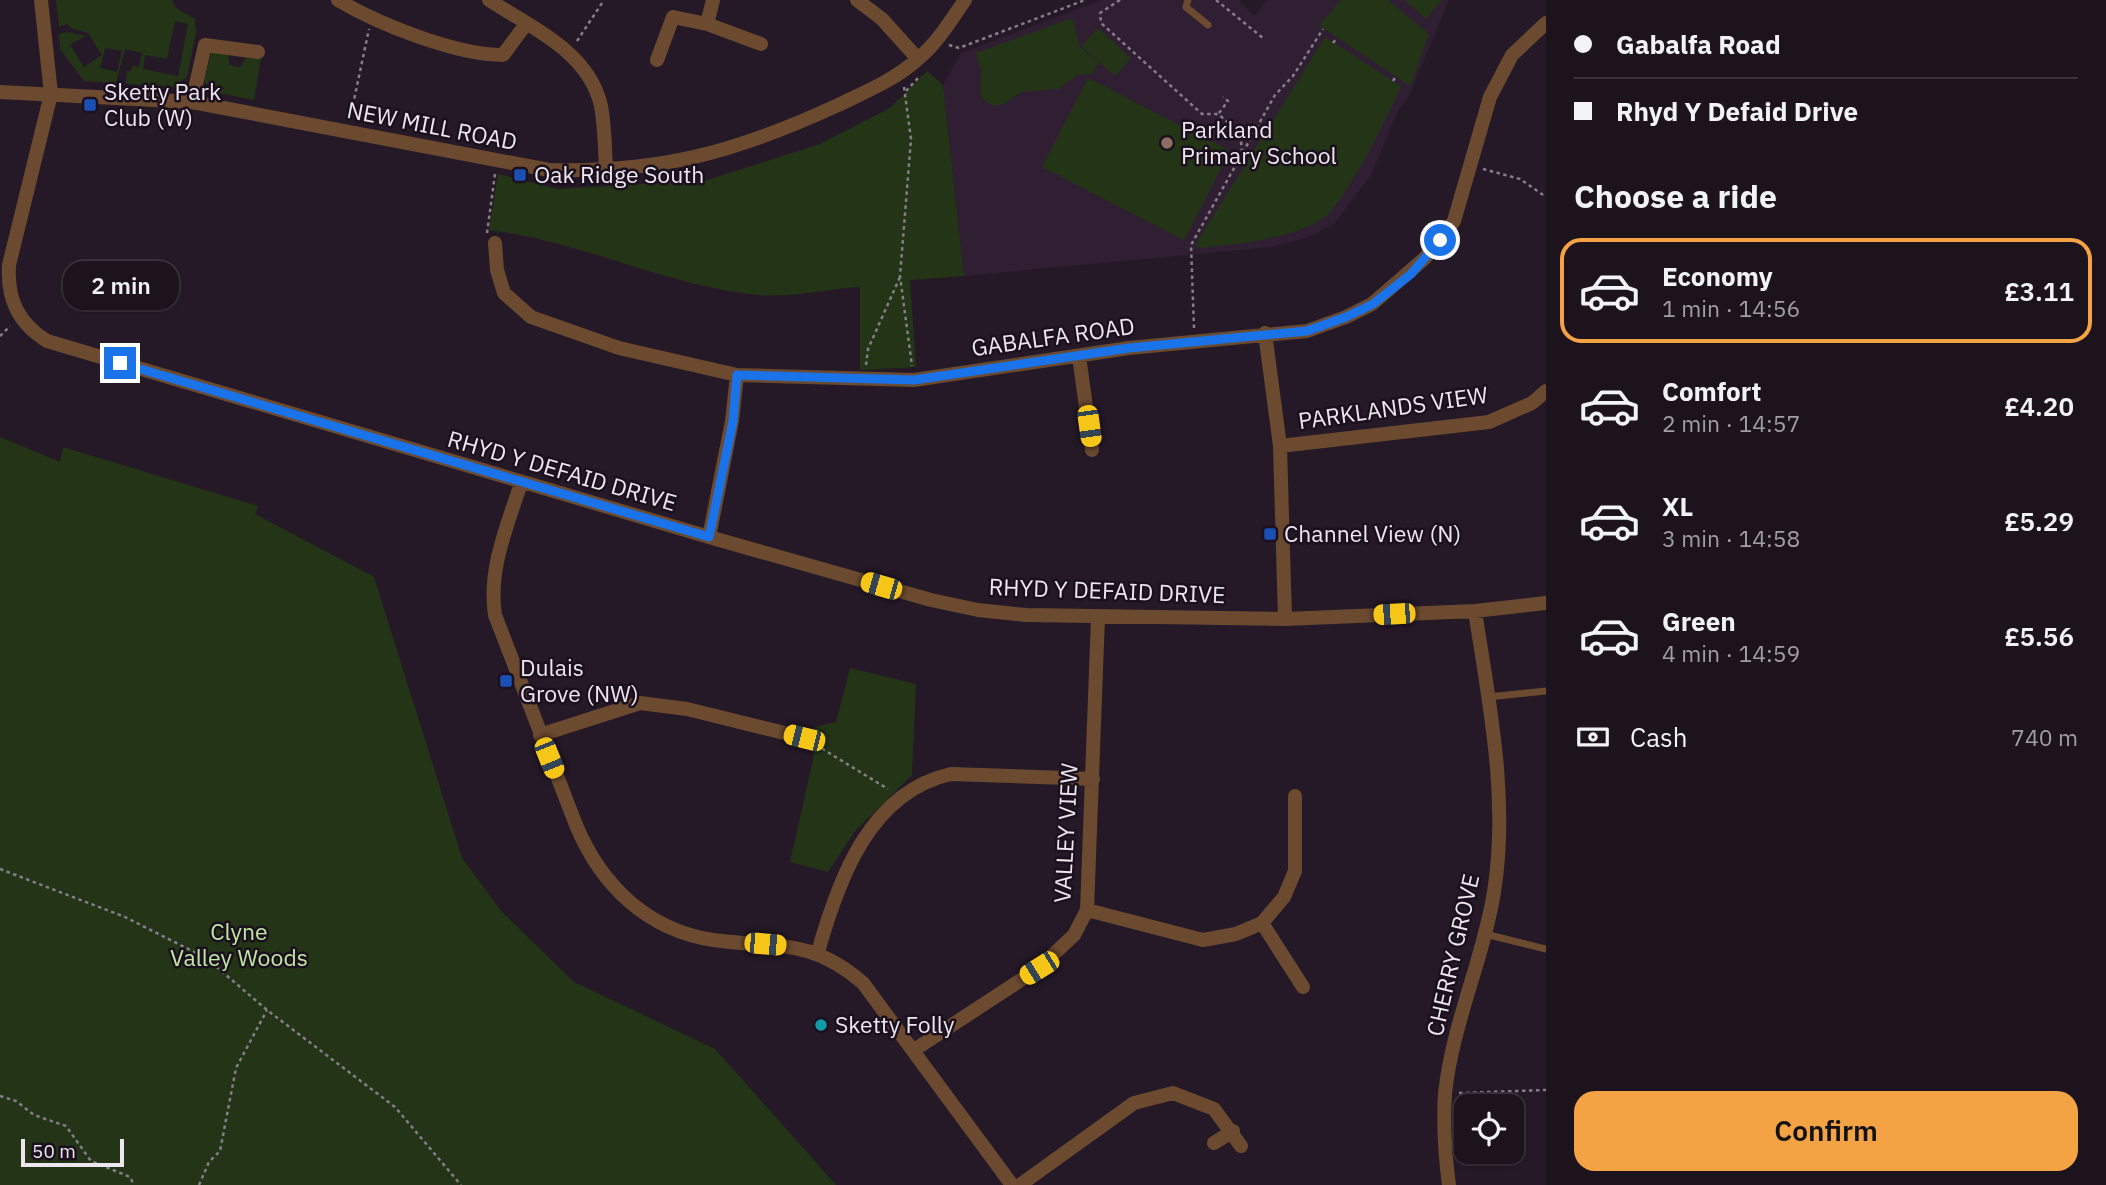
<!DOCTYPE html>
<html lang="en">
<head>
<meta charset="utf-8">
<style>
  body { margin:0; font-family:"IBM Plex Sans",sans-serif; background:#29202a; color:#f1f3f6; height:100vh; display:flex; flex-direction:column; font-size:26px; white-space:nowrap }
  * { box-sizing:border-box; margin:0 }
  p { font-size:23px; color:#a09ea4 }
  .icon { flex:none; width:38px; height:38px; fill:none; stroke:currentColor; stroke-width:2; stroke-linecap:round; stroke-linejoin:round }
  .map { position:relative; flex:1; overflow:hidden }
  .side { display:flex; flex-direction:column; background:#1c131d; width:560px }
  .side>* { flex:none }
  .guide { display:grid; align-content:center; height:154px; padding:0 28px; background:#1c131d }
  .fabs { position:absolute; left:1454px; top:1094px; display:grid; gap:14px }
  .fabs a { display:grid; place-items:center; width:70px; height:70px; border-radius:14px; background:#1c131d; box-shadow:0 2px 5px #0004,0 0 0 2px #3a323b; font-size:35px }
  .scale { position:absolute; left:21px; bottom:18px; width:103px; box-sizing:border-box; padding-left:7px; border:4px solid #eee6ef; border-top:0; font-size:19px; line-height:24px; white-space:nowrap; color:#eee6ef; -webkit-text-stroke:5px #1b101d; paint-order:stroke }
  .end { position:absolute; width:32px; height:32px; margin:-16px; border:9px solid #1a73e8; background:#fff; box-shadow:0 0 0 4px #fff }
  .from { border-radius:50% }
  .bubble { position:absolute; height:49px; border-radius:21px; background:#1c131d; box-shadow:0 2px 5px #0004,0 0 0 2px #3a323b; font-size:23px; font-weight:600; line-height:49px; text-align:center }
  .car { position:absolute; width:21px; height:42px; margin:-21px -10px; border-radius:9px; box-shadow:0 0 5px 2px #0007; background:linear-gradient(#f5c518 24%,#345 0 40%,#f5c518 0 76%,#345 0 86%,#f5c518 0) }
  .guide b { display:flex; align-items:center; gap:24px; height:66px; font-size:26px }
  .guide b+b { border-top:2px solid #3a323b }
  .guide i { width:18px; height:18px; background:#f1f3f6 }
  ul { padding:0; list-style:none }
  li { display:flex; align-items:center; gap:21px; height:105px; margin:0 14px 10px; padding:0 14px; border:4px solid transparent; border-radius:21px }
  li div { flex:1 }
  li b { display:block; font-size:26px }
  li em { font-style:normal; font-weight:600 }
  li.active { border-color:#f4a344 }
  li>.icon { width:63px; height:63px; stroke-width:1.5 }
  h2 { padding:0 28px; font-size:32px; line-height:84px }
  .pay { display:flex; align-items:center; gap:18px; height:77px; padding:0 28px; font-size:26px }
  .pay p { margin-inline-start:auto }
  .primary-button { display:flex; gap:14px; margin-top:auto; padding:14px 28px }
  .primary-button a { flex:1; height:80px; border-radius:21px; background:#f4a344; color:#111; font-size:28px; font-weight:600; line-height:80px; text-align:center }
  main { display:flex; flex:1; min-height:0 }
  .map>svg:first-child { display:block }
  .built { fill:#301f32 }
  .green { fill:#243517; fill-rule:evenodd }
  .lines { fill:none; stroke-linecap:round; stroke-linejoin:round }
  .path { stroke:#877d89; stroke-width:2.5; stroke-dasharray:3.5 3.5; stroke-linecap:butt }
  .service { stroke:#6b4a30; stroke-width:7 }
  .minor { stroke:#6b4a30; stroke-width:14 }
  .route { stroke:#1a73e8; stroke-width:9 }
  .transit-dot { fill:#1a4fb4; stroke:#1b101d; stroke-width:2.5 }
  .education-dot { fill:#8d6e63; stroke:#1b101d; stroke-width:2.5 }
  .culture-dot { fill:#0f9aa8; stroke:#1b101d; stroke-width:2.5 }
  .labels { text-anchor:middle; stroke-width:5; stroke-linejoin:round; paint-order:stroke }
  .poi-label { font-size:23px; fill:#eee6ef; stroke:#1b101d; text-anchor:start }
  .street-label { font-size:23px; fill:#eee6ef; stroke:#1b101d }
  .park-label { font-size:23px; fill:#bfe8a2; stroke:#1b101d }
</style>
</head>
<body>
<main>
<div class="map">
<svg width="1546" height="1185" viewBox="0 0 1546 1185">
  <rect width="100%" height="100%" fill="#251927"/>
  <path class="built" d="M1102,0h137l15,16 13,-16h182l-39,94 -12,17 -27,64 -37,49 -28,14 -35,9 -307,29 -21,-191 18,-32z"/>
  <path class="green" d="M56,0h116l4,8 19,11 1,13 -9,45 -13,10 -48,-3 1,-13h4l1,-5 7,1 3,-14 -17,-4 -9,34 -32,-2 -24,-32 -1,-15 9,-2 17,4 -15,9 14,22 18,-12 -14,-22 -17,-5 -4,-4 -8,3zM175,21l13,3 -10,52 -35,-7 2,-14 22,4zM105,48l17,3 -5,21 -17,-4z
    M1341,0h47l41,34 -19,52 -91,-61z
    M1405,0h37l-16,19z
    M1072,18l8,29 19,16 -8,11 -14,1 -19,14 -37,3 -16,11 -9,3c-23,-7 -14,-18 -15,-36 -1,-5 -4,-12 -5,-17z
    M1098,28l33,30 -16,18 -34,-30z
    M1325,37l76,49c-12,27 -57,121 -80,134 -36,20 -80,23 -120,28l-6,-3z
    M212,50l16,5 2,10 10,2 7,-10 14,1 -7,42 -40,-8 -10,-11z
    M927,71l16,14 21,191 -54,4 6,87 -56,3v-83c-33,2 -69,11 -102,8 -92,-9 -177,-54 -269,-65l9,-56 60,15 149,-9 113,-36 70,-36z
    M1088,78l142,73 -46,89 -142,-73z
    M0,437l60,25 3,-15 195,59 -3,8 119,63 88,281 39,53 73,71 141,67 121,136h-836z
    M850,668l66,16 -4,91 -57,56 -27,41 -38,-10 23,-102 1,-33 22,-5z"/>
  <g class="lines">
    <path class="path" d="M1120,0l-20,13 1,10 101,91h16l22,18 2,19
      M1216,0l47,38
      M577,41l27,-41
      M1333,43l4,-5
      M949,45l10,3 126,-48
      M1393,81l3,-5
      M904,87l7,52 -11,137 12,90
      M906,91l12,-13
      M1219,113l9,-12 -5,-4
      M350,119l19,-90
      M1483,169l37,10 26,18
      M487,233l8,-59
      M1194,328l-3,-83 84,-150 18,-19 30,-47
      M0,336l10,-10
      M866,365l2,-16 32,-72
      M816,745l72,44
      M0,869l125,48 81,41 61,52 128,97 66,78
      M1459,1093l87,-3
      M0,1096l16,5 18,14 32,11 25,35 39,16 4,8
      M199,1185l10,-23 11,-11 16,-83 31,-58"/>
    <path class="service" d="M1188,0l-2,7 22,18
      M1488,697l58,-6
      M1485,934l61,15"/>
    <path class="minor" d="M41,0l10,94 -42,171c-2,34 9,58 38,76l662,196 222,63 47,10 48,5 259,4 190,-8 71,-8
      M338,0c40,24 118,55 165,55l23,-31
      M489,0c43,28 100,52 112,106 4,22 4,44 5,66
      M857,0l25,19 36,40
      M707,24l54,20
      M657,60l16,-43 34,7 6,-24
      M0,92l192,10 357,68c111,3 187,-18 287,-64 29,-14 59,-26 83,-48 19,-16 32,-38 46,-58
      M192,102l13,-57 53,7
      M495,243l2,27 7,23 27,24 88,31 118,27 177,5 215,-32 178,-17 39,-14 26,-13 53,-46 29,-37 36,-124 22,-42 34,-32
      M1265,333l15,113 5,173
      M1079,356l13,94
      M1280,446l209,-24 43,-19 14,-12
      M521,483c-14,44 -33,86 -26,132l81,210c25,60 71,105 137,115 65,9 96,-3 150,43l149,202
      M709,537l23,-116 5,-46
      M540,735l100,-32 47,6 118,29
      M1087,910l116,30 33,-6 26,-11 22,-26 11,-26v-75
      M1262,923l41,64
      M818,952c20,-71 51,-160 133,-178l142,5
      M914,1050l125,-82 35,-33 13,-25 11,-293
      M1214,1143l19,-12
      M1020,1185l114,-82 39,-10 41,16 27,37
      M1449,1185c-4,-30 -6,-60 -4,-91 7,-69 38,-134 49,-202 15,-94 -5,-189 -19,-281"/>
  </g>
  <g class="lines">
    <path class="route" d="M120,363l589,174 24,-116 4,-46 177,5 215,-32 178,-17 39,-14 27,-13 38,-30 29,-34"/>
  </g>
  <g class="transit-dot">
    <rect x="83" y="98" width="14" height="14" rx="3.5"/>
    <rect x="513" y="168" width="14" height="14" rx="3.5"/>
    <rect x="1263" y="527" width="14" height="14" rx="3.5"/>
    <rect x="499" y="674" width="14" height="14" rx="3.5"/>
  </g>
  <circle class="education-dot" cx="1167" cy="143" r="7"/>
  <circle class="culture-dot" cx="821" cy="1025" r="7"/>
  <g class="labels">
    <g class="poi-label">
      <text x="104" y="100">Sketty Park<tspan x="104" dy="26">Club (W)</tspan></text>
      <text x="1181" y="138">Parkland<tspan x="1181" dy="26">Primary School</tspan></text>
      <text x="534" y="183">Oak Ridge South</text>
      <text x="1284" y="542">Channel View (N)</text>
      <text x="520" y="676">Dulais<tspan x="520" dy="26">Grove (NW)</tspan></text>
      <text x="835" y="1033">Sketty Folly</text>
    </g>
    <g class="street-label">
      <text transform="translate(432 126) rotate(11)" y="8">NEW MILL ROAD</text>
      <text transform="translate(1053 337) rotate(-8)" y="8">GABALFA ROAD</text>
      <text transform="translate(1393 408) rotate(-8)" y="8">PARKLANDS VIEW</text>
      <text transform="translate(562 471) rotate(16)" y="8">RHYD Y DEFAID DRIVE</text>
      <text transform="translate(1107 591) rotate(2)" y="8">RHYD Y DEFAID DRIVE</text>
      <text transform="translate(1066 833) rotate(-87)" y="8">VALLEY VIEW</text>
      <text transform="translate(1453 955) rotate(-77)" y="8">CHERRY GROVE</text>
    </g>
    <g class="park-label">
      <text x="239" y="940">Clyne<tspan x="239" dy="26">Valley Woods</tspan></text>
    </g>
  </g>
</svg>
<div class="fabs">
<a><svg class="icon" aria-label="locate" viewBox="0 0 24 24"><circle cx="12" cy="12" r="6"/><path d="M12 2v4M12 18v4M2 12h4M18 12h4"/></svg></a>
</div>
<div class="scale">50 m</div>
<i class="end from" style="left:1440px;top:240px"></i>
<i class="end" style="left:120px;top:363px"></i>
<div class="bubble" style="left:63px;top:261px;width:116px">2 min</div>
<i class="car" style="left:1089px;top:426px;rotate:172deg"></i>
<i class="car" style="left:881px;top:586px;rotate:286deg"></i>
<i class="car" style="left:1394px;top:614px;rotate:267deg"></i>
<i class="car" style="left:804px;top:738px;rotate:284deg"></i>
<i class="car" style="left:549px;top:758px;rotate:158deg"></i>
<i class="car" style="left:765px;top:944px;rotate:95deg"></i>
<i class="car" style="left:1039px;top:968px;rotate:238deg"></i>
</div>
<section class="side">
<div class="guide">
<b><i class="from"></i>Gabalfa Road</b>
<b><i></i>Rhyd Y Defaid Drive</b>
</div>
<h2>Choose a ride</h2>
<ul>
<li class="active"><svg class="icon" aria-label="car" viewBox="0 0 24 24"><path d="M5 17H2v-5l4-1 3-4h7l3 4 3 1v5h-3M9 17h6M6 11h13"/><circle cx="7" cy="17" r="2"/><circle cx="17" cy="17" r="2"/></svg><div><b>Economy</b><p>1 min · 14:56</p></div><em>£3.11</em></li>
<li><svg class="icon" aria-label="car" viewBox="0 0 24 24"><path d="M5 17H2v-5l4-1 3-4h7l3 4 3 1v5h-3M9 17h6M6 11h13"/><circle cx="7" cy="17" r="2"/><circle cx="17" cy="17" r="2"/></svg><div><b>Comfort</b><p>2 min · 14:57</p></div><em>£4.20</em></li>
<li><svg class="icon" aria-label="car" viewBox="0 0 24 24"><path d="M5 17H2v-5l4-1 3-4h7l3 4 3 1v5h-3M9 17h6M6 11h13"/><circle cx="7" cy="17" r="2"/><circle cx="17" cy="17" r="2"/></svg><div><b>XL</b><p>3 min · 14:58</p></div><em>£5.29</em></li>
<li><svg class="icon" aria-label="car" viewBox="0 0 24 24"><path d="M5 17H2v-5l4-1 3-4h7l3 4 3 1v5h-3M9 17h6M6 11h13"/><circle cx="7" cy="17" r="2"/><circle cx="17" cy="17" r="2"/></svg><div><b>Green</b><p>4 min · 14:59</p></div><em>£5.56</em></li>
</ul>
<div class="pay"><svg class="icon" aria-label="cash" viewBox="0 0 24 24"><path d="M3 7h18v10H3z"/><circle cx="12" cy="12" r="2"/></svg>Cash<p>740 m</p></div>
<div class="primary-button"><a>Confirm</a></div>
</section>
</main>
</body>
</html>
